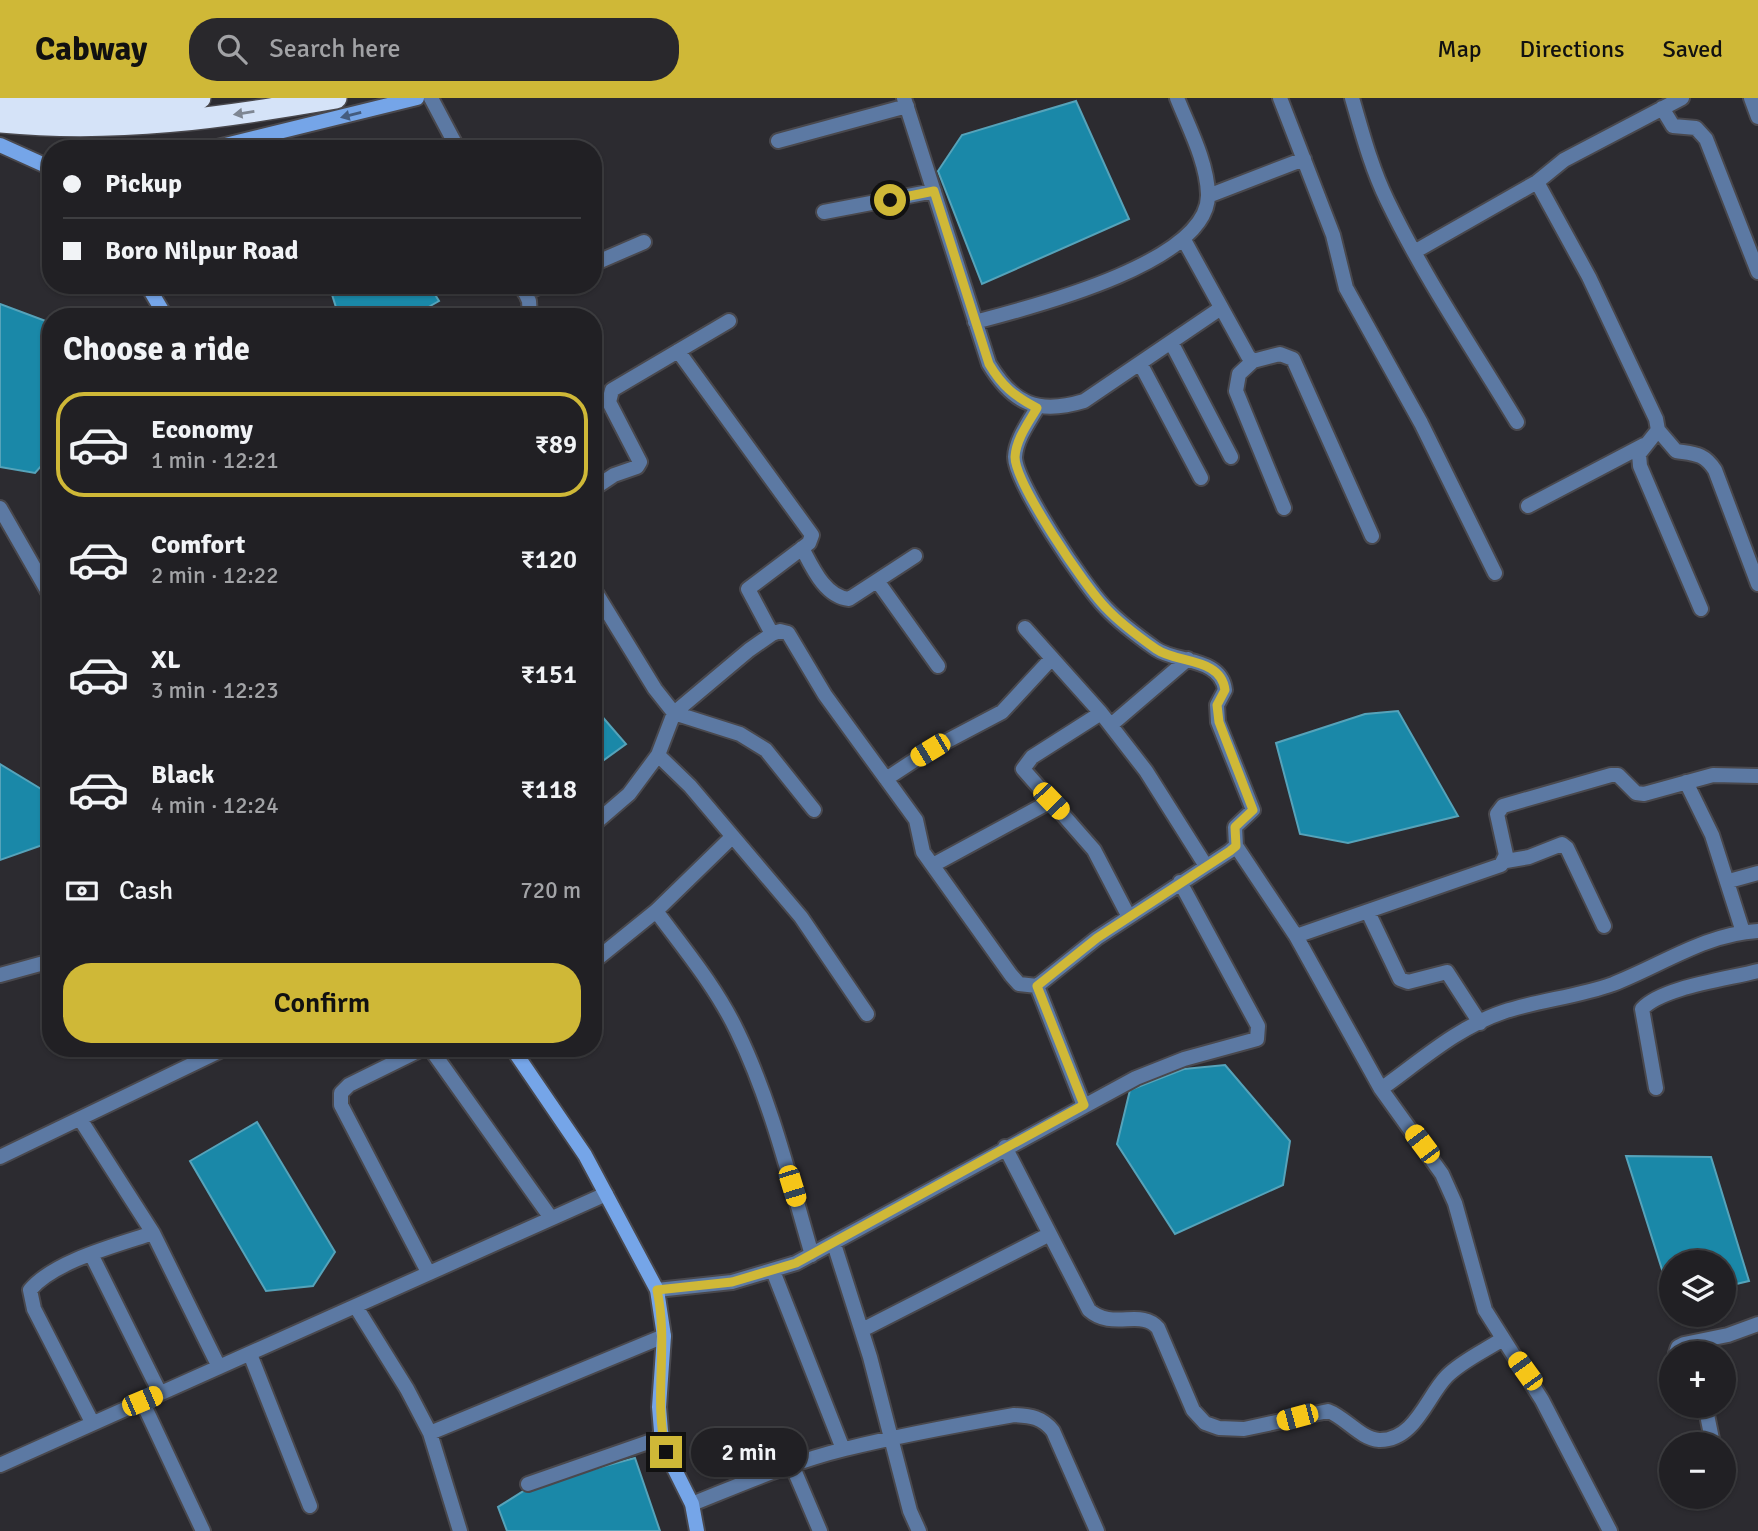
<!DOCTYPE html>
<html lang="en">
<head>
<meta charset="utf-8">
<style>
  body { margin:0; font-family:Signika,sans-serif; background:#29282c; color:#f1f3f6; height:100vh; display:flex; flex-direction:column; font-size:26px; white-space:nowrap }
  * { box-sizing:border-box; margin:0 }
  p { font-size:23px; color:#a2a3a6 }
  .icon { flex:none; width:38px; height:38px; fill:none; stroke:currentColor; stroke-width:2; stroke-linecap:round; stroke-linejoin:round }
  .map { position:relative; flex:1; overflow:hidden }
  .sheet { position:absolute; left:42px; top:210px; width:560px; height:749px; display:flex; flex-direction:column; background:#212024; border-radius:28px; box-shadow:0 2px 5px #0004,0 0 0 2px #3e3e41 }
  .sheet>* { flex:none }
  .guide { position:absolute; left:42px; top:42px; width:560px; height:154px; border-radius:28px; box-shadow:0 2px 5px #0004,0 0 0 2px #3e3e41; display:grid; align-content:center; height:154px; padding:0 21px; background:#212024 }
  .controls { position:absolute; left:1659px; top:1152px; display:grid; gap:14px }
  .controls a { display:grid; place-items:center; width:77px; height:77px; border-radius:50%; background:#212024; box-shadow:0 2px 5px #0004,0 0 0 2px #3e3e41; font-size:35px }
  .end { position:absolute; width:32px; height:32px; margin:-16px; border:9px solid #cfb837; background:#111; box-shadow:0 0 0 4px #111 }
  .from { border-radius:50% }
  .bubble { position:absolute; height:49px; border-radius:24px; background:#212024; box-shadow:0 2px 5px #0004,0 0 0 2px #3e3e41; font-size:23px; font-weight:600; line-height:49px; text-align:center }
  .car { position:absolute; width:21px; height:42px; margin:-21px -10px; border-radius:9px; box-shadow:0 0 5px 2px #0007; background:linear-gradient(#f5c518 24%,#345 0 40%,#f5c518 0 76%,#345 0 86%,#f5c518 0) }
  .guide b { display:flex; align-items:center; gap:24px; height:66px; font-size:26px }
  .guide b+b { border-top:2px solid #3e3e41 }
  .guide i { width:18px; height:18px; background:#f1f3f6 }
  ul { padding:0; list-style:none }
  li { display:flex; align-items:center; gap:21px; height:105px; margin:0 14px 10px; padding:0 7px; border:4px solid transparent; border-radius:28px }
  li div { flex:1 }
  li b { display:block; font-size:26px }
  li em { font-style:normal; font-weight:600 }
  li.on { border-color:#cfb837 }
  li>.icon { width:63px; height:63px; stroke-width:1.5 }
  h2 { padding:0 21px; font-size:32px; line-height:84px }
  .pay { display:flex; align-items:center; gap:18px; height:77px; padding:0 21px; font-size:26px }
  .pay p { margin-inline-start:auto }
  .action { display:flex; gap:14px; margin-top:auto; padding:14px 21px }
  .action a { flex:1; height:80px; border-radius:28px; background:#cfb837; color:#111; font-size:28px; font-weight:600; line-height:80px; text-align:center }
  header { display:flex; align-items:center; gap:42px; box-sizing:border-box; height:98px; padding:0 35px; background:#cfb837; color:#111 }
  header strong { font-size:33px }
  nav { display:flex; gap:38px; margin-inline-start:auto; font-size:24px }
  .search { width:490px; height:63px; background:#29282c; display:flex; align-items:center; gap:18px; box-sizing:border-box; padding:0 24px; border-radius:28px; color:#a2a3a6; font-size:26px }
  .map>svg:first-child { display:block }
  .water { fill:#1a88a8; stroke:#56a3ba; stroke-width:2 }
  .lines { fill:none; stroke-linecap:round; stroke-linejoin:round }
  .street-casing { stroke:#49484d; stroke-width:18 }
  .secondary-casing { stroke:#49484d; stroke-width:18 }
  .highway-casing { stroke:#49484d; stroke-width:24 }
  .street { stroke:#5c79a3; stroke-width:14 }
  .secondary { stroke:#75a5e8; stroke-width:14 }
  .highway { stroke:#d5e3f8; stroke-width:21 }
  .oneway { fill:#7e8692 }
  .oneway2 { fill:#445c7f }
  .route { stroke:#cfb837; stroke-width:9 }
</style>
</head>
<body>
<header>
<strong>Cabway</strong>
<div class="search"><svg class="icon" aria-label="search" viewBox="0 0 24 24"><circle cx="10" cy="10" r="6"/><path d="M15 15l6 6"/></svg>Search here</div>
<nav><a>Map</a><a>Directions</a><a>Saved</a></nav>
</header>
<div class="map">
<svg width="1758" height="1433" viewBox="0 0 1758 1433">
  <rect width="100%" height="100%" fill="#2c2b30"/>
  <path class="water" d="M1076,3l53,118 -147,65 -44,-113 24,-36z
    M329,187h100l10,16 -28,16h-72z
    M0,206l51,19v132l-16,18 -35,-6z
    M593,608l33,38 -33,24z
    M1398,613l60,105 -110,27 -48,-9 -24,-91 89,-29z
    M0,666l51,31v47l-51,18z
    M1225,967l65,76 -7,44 -108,49 -58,-90 13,-54 54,-21z
    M257,1024l78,130 -22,34 -47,5 -76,-130z
    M1626,1058l85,1 38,124 -25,6v-25h-53v36z
    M635,1360l25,73h-153l-9,-24 35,-22z"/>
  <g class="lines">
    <g class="street-casing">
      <path id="street" d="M431,0l27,51
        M904,0l85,266c24,40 49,51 95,37l137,-93
        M1280,0l53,137 13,53 75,135 74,150
        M1352,0c10,34 19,69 35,102 37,77 86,149 130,222
        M1751,0l7,19
        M1662,10l11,18 23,2 10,11 52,133
        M778,43l129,-35
        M1537,84l52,95 67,142 2,11 -19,24 1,12 61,143
        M1208,98l96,-37
        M824,114l110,-21
        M1184,142l64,116 5,5 27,-7 13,5 79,177
        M1414,154l123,-70 27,-22 118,-62
        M593,166l51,-22
        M522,187l7,16 1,16
        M525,195l18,-8
        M975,224c53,-14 235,-59 233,-128 -1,-32 -19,-66 -31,-96
        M1171,244l60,115
        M678,253l134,184 -3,8 -61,46 24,45
        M1253,263l-14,13 -3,17 48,117
        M1140,265l61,115
        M1658,332l18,21c19,3 28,2 39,19l43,114
        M593,391l21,-14 23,-8 3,-5 -31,-60 3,-12 117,-69
        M1528,408l116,-61
        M0,410l51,89
        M802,450c10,19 23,49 47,51l66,-43
        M878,484l60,84
        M593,490l62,101 19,24 66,21 26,16 48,60
        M1025,530l76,85 45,58 60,95
        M1101,615l-69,44 -9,12 71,81 35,67
        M1111,627l77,-66
        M658,657l32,31 111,131 66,97
        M886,681l44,-29 72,-38 50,-54
        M1686,684l26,53 31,97
        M593,727l36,-31 29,-39 16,-42 75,-63 23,-16 8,-3 8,2 37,62 91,125 7,32 88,123 8,9 18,2 47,120
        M1236,748l60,90 85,153 61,85 13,29 30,107 57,90 68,131
        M1506,763l23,-4 33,-13 5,4 37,78
        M933,767l118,-64
        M1729,783l29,-8
        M656,813c29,39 60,76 81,120 34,70 53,149 75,224
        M1368,814l32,67 8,3 39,-10 33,51
        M1296,838l205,-71 5,-10 -9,-41 6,-8 108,-31h7l18,18 8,1 69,-19 45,1
        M593,864l63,-51 76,-74
        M0,877l51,-14
        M1037,888l60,-48 133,-87 6,-5 -1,-19 18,-17 -35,-88 -1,-17 8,-15c-4,-33 -49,-27 -69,-41 -17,-12 -36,-26 -50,-41 -21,-21 -91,-125 -91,-151 1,-18 14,-35 22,-49
        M424,950l-75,37 -8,8v12l87,167
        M430,950l121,170
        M1656,990l-14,-79c20,-22 86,-30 116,-38
        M1381,991c38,-27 77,-62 122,-77 36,-12 74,-15 110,-28 49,-19 92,-50 145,-53
        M80,1021l73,114 66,134
        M1005,1049l84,163c24,21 52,-2 69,18l35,82 12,13 14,5 25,1 84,-18c17,6 33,28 51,29 36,1 48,-44 68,-64 15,-15 37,-25 54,-36
        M0,1059l226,-109
        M834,1146l36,113 40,154 9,20
        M91,1156l69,139
        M773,1173l70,178
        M657,1192l75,-8 64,-19 340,-185 48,-19 73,-20 1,-13 -78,-144
        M356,1209l51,82 23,44 30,98
        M862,1232l186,-95
        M1676,1255l2,-6 6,-3 44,-9 30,-11
        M250,1256l60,152
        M142,1303l61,130
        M1705,1307l8,39
        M92,1324l-58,-113 -4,-19c24,-29 87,-45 123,-57
        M430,1335l234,-97
        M0,1367l606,-271
        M792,1367l28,66
        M528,1386l135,-47
        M692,1406c50,-20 100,-42 153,-55 56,-14 112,-24 169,-34 17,1 28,2 39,16l44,100"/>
    </g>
    <g class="secondary-casing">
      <path id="secondary" d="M0,47l51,23
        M209,51l208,-51
        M147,187l19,32
        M512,950l73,107 72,135 7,46 -5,71 2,24 5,21 26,52 5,27"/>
    </g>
    <g class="highway-casing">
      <path id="highway" d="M0,6l119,1 81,-7
        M0,24c117,11 222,-4 336,-24"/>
    </g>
    <use href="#street" class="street"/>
    <use href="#secondary" class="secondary"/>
    <use href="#highway" class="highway"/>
  </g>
  <defs><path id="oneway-solid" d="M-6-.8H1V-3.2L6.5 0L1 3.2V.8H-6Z" transform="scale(1.75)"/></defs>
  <use class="oneway" href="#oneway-solid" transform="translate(244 15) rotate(171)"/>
  <use class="oneway2" href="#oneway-solid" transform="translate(351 17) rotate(166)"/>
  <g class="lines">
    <path class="route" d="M666,1354c-13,-54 3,-107 -9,-162l75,-8 64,-19 288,-158 -47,-119 60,-48 133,-87 6,-5 -1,-19 18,-17 -34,-88 -2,-17 8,-15c-4,-33 -48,-26 -69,-41 -17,-12 -36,-26 -50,-41 -21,-21 -91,-125 -91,-151 1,-18 14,-35 22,-49 -23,-12 -35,-22 -48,-44l-55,-173 -44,9"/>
  </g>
</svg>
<div class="controls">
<a><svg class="icon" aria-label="layers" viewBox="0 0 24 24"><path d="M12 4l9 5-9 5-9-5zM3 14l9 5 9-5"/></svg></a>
<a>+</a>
<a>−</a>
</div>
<i class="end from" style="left:890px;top:102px"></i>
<i class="end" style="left:666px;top:1354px"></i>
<div class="bubble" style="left:691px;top:1330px;width:116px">2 min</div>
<i class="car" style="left:930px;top:652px;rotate:239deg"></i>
<i class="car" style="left:1051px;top:703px;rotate:136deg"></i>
<i class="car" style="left:1422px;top:1046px;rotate:323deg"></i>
<i class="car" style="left:792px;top:1088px;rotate:163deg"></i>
<i class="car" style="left:1525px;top:1273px;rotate:324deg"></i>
<i class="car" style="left:142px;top:1303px;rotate:67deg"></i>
<i class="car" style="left:1297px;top:1319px;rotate:255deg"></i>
<div class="guide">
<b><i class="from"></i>Pickup</b>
<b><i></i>Boro Nilpur Road</b>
</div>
<section class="sheet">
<h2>Choose a ride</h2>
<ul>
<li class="on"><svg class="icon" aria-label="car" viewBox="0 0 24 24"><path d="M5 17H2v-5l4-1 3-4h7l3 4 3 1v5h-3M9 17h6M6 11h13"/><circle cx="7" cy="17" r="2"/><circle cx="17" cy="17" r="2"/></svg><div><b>Economy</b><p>1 min · 12:21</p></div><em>₹89</em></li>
<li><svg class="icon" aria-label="car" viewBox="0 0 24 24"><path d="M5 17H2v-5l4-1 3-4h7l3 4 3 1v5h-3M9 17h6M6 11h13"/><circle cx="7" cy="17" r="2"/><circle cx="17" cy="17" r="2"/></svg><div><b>Comfort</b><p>2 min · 12:22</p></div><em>₹120</em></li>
<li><svg class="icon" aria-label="car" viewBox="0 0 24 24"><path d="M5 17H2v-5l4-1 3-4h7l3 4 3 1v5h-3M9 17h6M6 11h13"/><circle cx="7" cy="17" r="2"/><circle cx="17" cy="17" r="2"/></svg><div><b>XL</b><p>3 min · 12:23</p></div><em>₹151</em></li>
<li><svg class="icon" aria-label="car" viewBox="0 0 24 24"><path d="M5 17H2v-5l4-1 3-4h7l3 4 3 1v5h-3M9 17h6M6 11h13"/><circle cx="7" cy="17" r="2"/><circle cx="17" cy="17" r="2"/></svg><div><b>Black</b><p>4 min · 12:24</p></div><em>₹118</em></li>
</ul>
<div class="pay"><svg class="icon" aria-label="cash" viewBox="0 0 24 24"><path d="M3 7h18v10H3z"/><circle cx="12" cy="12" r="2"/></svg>Cash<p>720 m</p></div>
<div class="action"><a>Confirm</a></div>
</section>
</div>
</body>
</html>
